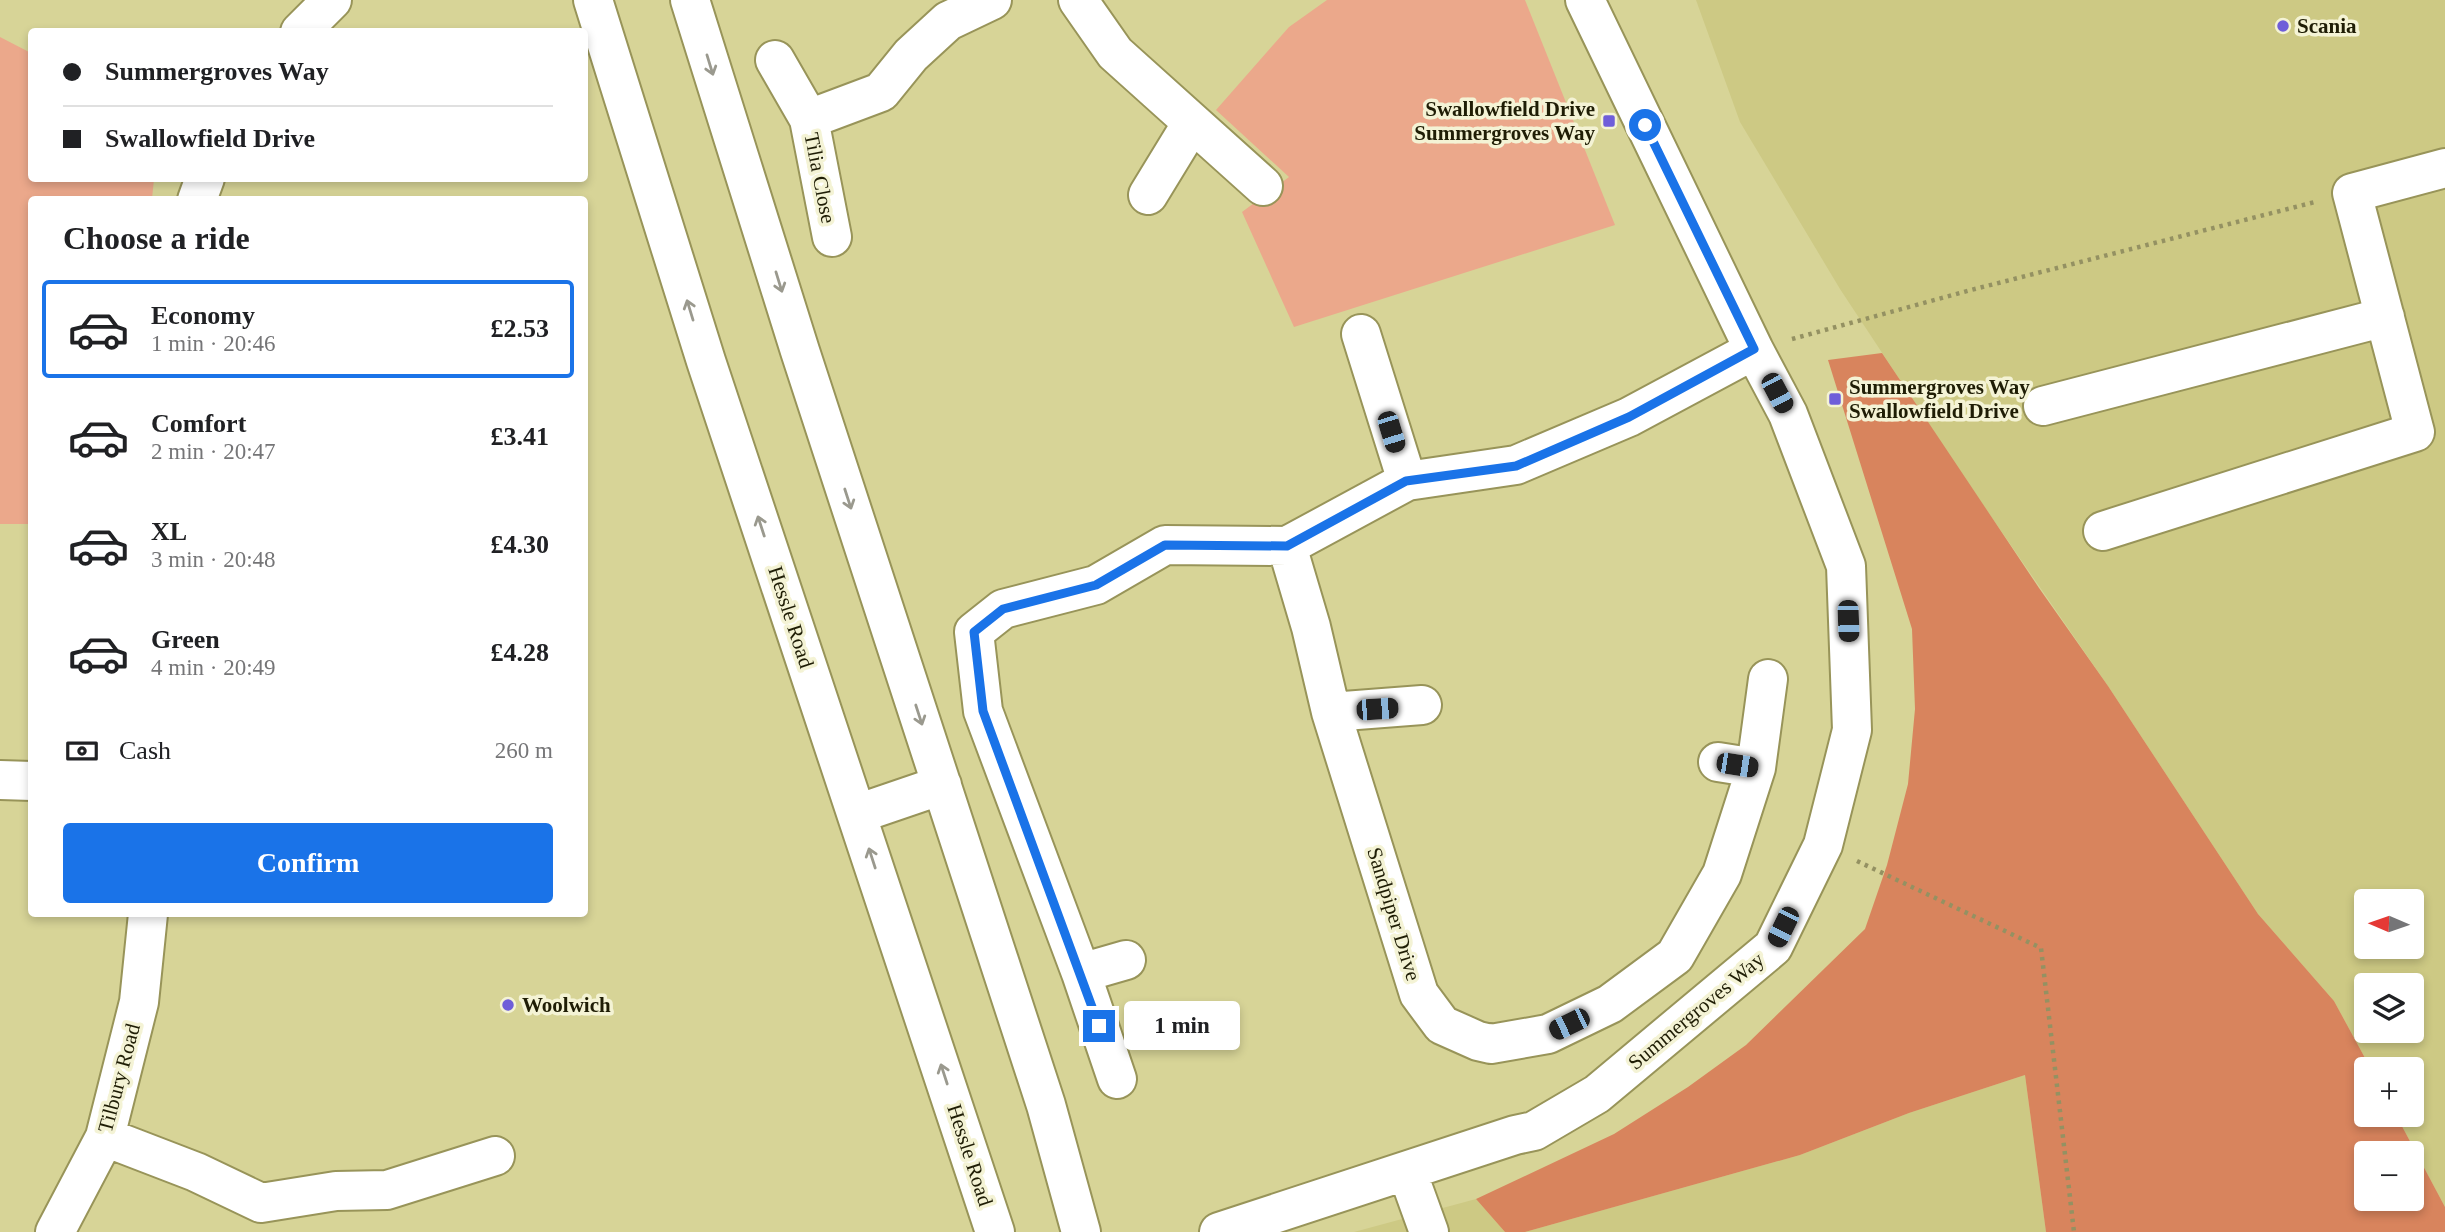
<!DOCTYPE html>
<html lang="en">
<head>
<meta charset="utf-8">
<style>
  body { margin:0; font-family:"Times New Roman",serif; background:#f2f2f2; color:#202124; height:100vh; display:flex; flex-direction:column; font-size:26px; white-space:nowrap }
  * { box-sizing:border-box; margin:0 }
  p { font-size:23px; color:#757577 }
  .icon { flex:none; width:38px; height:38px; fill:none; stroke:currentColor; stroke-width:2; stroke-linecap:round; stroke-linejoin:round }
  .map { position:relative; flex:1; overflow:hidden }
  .details { position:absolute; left:28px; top:196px; width:560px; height:721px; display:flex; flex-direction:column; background:#fff; border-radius:7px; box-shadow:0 4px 10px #0003 }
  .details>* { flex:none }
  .guide { position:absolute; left:28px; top:28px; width:560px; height:154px; border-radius:7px; box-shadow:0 4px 10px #0003; display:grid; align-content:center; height:154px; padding:0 35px; background:#fff }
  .needle { width:46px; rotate:272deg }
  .fabs { position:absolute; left:2354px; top:889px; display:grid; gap:14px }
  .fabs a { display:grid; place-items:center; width:70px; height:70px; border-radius:7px; background:#fff; box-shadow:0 4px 10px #0003; font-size:35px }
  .end { position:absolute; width:32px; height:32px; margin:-16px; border:9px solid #1a73e8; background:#fff; box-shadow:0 0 0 4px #fff }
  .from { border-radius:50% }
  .bubble { position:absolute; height:49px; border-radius:7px; background:#fff; box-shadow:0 4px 10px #0003; font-size:23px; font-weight:600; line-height:49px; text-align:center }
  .car { position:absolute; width:21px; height:42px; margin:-21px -10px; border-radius:9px; box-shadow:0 0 5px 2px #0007; background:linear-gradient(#222 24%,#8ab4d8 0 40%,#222 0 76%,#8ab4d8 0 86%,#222 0) }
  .guide b { display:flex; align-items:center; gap:24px; height:66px; font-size:26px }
  .guide b+b { border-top:2px solid #e0e0e0 }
  .guide i { width:18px; height:18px; background:#202124 }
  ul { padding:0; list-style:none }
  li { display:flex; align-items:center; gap:21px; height:98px; margin:0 14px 10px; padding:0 21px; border:4px solid transparent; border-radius:7px }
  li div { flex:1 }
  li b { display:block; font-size:26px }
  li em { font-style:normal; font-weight:600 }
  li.active { border-color:#1a73e8 }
  li>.icon { width:63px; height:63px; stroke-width:1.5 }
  h2 { padding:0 35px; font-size:32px; line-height:84px }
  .pay { display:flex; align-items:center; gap:18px; height:77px; padding:0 35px; font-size:26px }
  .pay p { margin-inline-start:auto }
  .primary-button { display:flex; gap:14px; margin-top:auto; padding:14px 35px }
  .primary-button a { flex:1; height:80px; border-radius:7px; background:#1a73e8; color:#fff; font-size:28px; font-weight:600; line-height:80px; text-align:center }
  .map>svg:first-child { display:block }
  .built { fill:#cdc984; fill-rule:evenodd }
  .green { fill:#eba88b }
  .forest { fill:#d8845d; fill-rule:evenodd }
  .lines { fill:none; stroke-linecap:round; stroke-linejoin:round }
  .minor-casing { stroke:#989459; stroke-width:42 }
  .path { stroke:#949162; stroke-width:4.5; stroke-dasharray:3.5 5; stroke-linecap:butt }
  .minor { stroke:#fff; stroke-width:38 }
  .oneway { stroke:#9a998e }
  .route { stroke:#1a73e8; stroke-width:9 }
  .poi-dot { fill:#6f5ed9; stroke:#f4f3d5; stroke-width:2.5 }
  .labels { text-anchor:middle; stroke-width:7; stroke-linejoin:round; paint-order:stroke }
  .poi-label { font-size:21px; font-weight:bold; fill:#1f1d05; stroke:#f4f3d5; text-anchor:start }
  .street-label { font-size:21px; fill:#1f1d05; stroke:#f4f3d5 }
</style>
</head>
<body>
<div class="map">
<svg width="2445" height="1232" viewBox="0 0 2445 1232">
  <rect width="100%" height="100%" fill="#d7d497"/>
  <path class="built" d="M1696,0h749v1207l-49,-92h16v-46h-41l-37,-68 -76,-87 -150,-228 -142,-206 -126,-191 -100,-167zM2366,901h46v46h-46zM2366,985h46v46h-46z
    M2025,1075l21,157h-521l275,-77 109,-42z
    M1476,1199l29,33h-151z"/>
  <path class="green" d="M1327,0h198l90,225 -321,102 -52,-115 47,-35 -73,-67 73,-83z
    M0,37l31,16 1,125 122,1 -2,20 -120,1 -1,324h-31z"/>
  <path class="forest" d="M1882,353l157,235 69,98 150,228 76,87 37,68h-5v46h30l49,92v25h-399l-21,-157 -116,38 -109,42 -275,77h-20l-29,-33 138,-65 74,-47 58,-42 119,-116 22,-64 21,-81 7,-75 -3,-80 -84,-269zM2366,1153h46v46h-46z"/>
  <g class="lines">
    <g class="minor-casing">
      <path id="minor" d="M593,0l113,361 289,871
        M690,0l110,351 246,754 35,127
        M1078,0l37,53 148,133
        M300,32l32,-32
        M775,60l34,59 23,118
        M809,119l72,-27 30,-37 37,-34 44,-21
        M1148,195l44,-72
        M197,200l8,-22
        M1361,334l46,147
        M2043,406l342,-89
        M2103,531l312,-99 -63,-239 93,-25
        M1287,546l24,81 20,85 88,282 23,31 36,16 13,3 57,-10 62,-30 65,-48 47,-82 34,-106 12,-89
        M1331,712l91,-7
        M1718,762l38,6
        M0,780l32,1
        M857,814l85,-29
        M1081,973l45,-13
        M1117,1079l-36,-106 -98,-262 -9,-79 29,-23 93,-24 69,-40 122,1 120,-65 109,-16 113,-48 125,-67
        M105,1137l91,35 65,31 75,-12 51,-1 108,-34
        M1407,1171l22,61
        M55,1232l50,-95 34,-135 9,-88
        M1219,1232l296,-97 19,-4 63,-37 176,-147 50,-102 29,-115 -6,-164 -58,-152 -34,-64 -169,-350"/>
    </g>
    <path class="path" d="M1792,339l179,-49 344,-88
      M1857,861l184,87 33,284"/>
    <use href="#minor" class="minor"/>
  </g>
  <defs><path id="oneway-shaft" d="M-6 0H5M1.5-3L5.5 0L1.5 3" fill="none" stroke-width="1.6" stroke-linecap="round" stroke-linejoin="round" transform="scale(1.75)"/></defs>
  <g class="oneway">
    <use href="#oneway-shaft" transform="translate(710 65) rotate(73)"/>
    <use href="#oneway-shaft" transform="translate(779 282) rotate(73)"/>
    <use href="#oneway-shaft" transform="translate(690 310) rotate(-107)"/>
    <use href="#oneway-shaft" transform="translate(848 499) rotate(72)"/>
    <use href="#oneway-shaft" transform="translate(761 526) rotate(-108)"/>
    <use href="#oneway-shaft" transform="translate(919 715) rotate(72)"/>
    <use href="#oneway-shaft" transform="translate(872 858) rotate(-108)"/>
    <use href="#oneway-shaft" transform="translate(944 1074) rotate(-108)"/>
  </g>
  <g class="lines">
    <path class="route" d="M1099,1026l-116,-315 -9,-79 29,-23 93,-24 69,-40 122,1 119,-65 110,-15 113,-49 125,-68 -109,-224"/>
  </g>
  <g class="poi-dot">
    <circle cx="2283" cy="26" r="7"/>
    <rect x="1602" y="114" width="14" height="14" rx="3.5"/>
    <rect x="1828" y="392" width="14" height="14" rx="3.5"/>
    <circle cx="508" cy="1005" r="7"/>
  </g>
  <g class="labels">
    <g class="poi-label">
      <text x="2297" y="33">Scania</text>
      <text x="1595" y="116" text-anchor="end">Swallowfield Drive<tspan x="1595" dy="24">Summergroves Way</tspan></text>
      <text x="1849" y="394">Summergroves Way<tspan x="1849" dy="24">Swallowfield Drive</tspan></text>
      <text x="522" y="1012">Woolwich</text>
    </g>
    <g class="street-label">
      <text transform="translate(820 178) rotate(79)" y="7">Tilia Close</text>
      <text transform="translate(791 617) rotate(72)" y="7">Hessle Road</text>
      <text transform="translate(1394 914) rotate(73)" y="7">Sandpiper Drive</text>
      <text transform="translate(1696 1011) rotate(-40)" y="7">Summergroves Way</text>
      <text transform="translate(119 1078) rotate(-75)" y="7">Tilbury Road</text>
      <text transform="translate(970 1155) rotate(72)" y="7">Hessle Road</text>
    </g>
  </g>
</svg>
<div class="fabs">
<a><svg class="needle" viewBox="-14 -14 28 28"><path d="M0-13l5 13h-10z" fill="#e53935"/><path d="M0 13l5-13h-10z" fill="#757577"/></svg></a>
<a><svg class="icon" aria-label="layers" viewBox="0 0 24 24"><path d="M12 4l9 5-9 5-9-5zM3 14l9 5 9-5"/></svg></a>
<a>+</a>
<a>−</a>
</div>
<i class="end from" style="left:1645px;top:125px"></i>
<i class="end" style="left:1099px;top:1026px"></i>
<div class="bubble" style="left:1124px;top:1001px;width:116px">1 min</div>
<i class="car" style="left:1777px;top:393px;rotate:152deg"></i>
<i class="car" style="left:1391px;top:432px;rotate:163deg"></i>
<i class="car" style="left:1848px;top:621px;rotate:178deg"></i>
<i class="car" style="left:1377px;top:709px;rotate:86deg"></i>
<i class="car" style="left:1737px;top:765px;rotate:99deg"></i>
<i class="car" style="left:1783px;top:927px;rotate:206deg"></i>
<i class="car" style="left:1569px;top:1024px;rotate:244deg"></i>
<div class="guide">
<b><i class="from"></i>Summergroves Way</b>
<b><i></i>Swallowfield Drive</b>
</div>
<section class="details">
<h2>Choose a ride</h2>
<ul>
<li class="active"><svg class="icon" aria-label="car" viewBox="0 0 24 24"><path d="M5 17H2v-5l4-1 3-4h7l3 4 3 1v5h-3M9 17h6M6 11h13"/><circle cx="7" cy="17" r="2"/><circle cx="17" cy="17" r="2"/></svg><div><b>Economy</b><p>1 min · 20:46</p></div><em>£2.53</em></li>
<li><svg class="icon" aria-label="car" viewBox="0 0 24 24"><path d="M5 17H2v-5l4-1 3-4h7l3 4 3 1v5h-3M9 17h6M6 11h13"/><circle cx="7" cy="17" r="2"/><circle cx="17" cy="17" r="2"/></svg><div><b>Comfort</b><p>2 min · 20:47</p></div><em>£3.41</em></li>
<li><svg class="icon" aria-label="car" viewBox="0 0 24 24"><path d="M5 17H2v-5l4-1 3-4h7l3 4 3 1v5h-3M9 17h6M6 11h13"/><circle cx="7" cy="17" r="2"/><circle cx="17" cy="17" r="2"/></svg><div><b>XL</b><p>3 min · 20:48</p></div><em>£4.30</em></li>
<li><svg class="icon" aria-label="car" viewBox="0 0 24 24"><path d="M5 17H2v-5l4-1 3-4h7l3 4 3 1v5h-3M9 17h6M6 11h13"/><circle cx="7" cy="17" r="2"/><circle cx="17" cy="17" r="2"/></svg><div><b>Green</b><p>4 min · 20:49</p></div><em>£4.28</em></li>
</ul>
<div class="pay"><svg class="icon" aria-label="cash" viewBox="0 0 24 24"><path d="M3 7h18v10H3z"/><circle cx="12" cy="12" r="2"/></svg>Cash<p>260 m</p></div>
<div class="primary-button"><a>Confirm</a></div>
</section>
</div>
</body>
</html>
